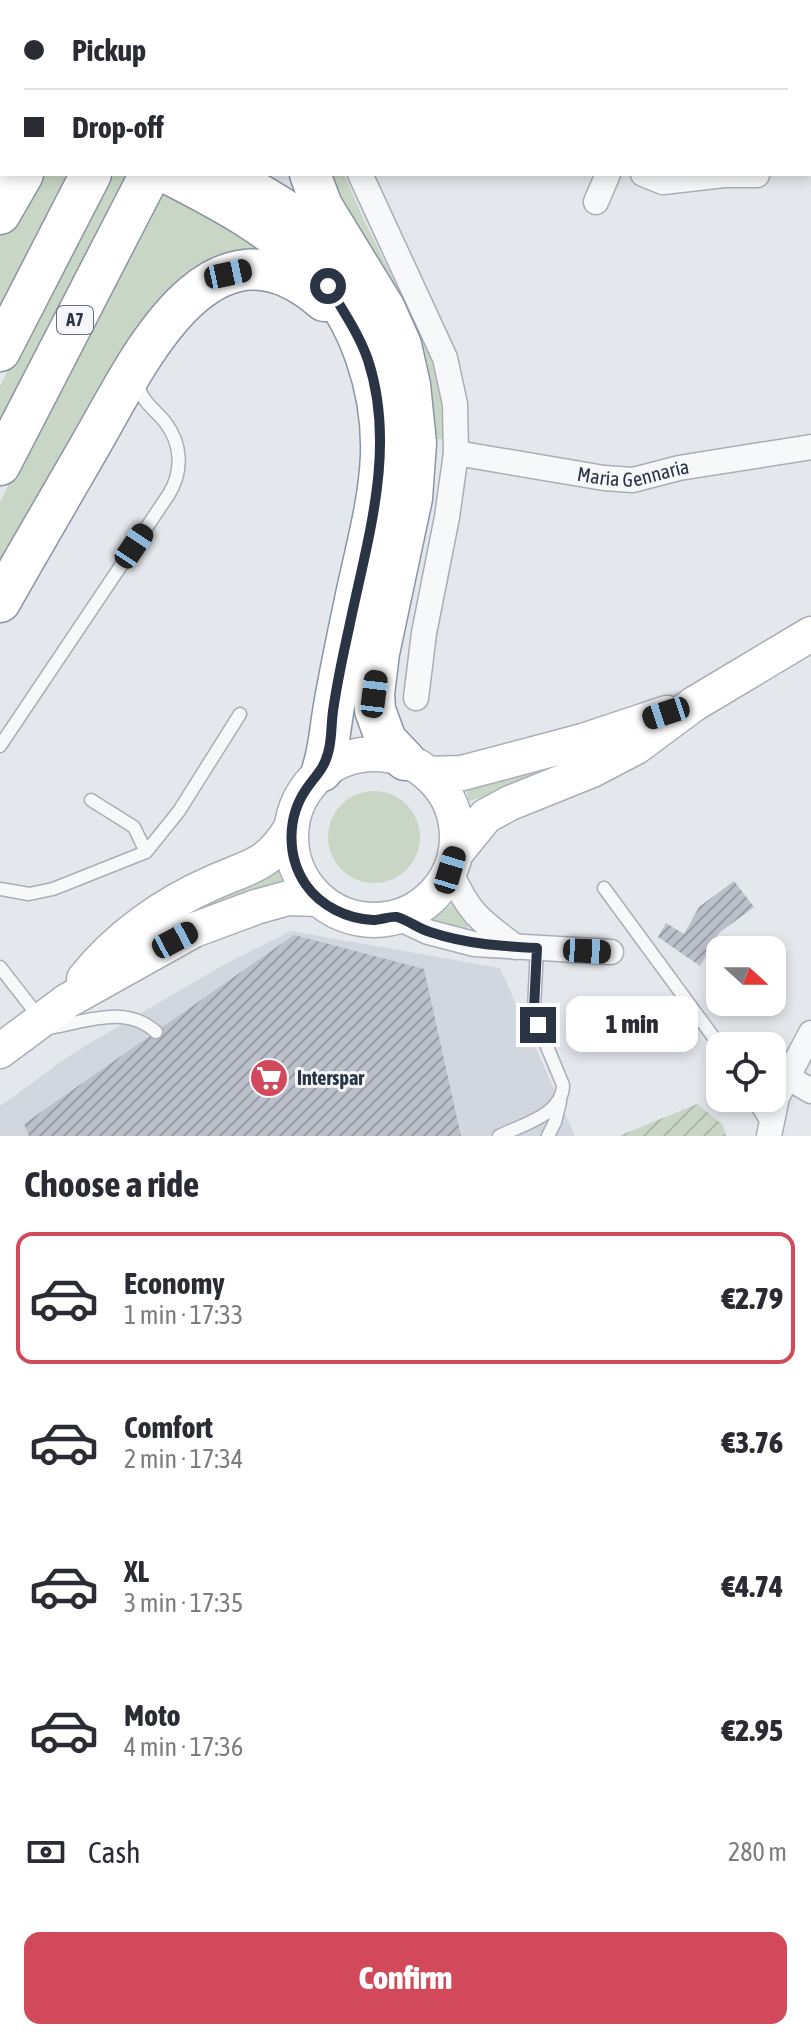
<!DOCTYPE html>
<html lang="en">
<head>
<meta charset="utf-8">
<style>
  body { margin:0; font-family:"Asap Condensed",sans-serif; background:#f7f7f7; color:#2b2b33; height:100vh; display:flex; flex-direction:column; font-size:30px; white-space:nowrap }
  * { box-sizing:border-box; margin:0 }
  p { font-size:26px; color:#7c7c81 }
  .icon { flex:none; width:44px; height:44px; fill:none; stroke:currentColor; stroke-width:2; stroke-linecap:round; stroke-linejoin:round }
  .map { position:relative; height:1136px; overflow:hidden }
  .sheet { display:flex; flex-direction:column; background:#fff; flex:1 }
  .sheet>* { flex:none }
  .hud { position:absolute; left:0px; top:0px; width:812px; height:176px; box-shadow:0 4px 12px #0003; display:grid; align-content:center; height:176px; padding:0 24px; background:#fff }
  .needle { width:52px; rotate:111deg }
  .buttons { position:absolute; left:706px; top:936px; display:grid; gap:16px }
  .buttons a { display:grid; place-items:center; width:80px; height:80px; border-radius:16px; background:#fff; box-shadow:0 4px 12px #0003; font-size:40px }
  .end { position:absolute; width:36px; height:36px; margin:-18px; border:10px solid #2b3445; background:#fff; box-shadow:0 0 0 4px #fff }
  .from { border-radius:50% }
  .bubble { position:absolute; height:56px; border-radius:16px; background:#fff; box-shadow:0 4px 12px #0003; font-size:26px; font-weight:800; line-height:56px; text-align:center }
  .car { position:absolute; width:24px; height:48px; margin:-24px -12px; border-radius:10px; box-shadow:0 0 6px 2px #0007; background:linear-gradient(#222 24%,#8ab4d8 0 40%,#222 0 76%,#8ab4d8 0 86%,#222 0) }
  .hud b { display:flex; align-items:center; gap:28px; height:76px; font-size:30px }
  .hud b+b { border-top:2px solid #e1e1e2 }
  .hud i { width:20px; height:20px; background:#2b2b33 }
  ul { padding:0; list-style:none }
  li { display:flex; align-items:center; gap:24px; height:132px; margin:0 16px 12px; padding:0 8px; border:4px solid transparent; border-radius:16px }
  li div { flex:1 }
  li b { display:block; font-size:30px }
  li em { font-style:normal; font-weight:800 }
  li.on { border-color:#d1495b }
  li>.icon { width:72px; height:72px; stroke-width:1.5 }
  h2 { padding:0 24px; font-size:36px; line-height:96px }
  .pay { display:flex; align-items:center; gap:20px; height:88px; padding:0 24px; font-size:30px }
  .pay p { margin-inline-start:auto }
  .action { display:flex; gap:16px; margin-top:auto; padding:16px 24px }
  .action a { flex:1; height:92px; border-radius:16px; background:#d1495b; color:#fff; font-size:32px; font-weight:800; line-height:92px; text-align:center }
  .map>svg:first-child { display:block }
  .built { fill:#d2d6de }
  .grass { fill:#c9d6c5 }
  .garden { fill:url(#garden-furrows) }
  .building { fill:url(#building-hatch) }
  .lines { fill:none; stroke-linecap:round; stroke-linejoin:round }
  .service-casing { stroke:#a9aeb7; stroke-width:15 }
  .minor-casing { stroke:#a9aeb7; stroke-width:27 }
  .secondary-casing { stroke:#a9aeb7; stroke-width:37 }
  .trunk-casing { stroke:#8b94a3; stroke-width:43 }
  .service { stroke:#f7f8fa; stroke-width:12 }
  .minor { stroke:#f7f8fa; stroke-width:24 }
  .secondary { stroke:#fff; stroke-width:34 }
  .trunk { stroke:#fff; stroke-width:40 }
  .route { stroke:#2b3445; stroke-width:10 }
  .labels { text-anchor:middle; stroke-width:6; stroke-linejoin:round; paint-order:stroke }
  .shield { fill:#f4f6f9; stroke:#676e7b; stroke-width:2 }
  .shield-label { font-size:18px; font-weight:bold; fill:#2b3445 }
  .street-label { font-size:20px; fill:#2b3445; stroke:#f4f6f9 }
  .poi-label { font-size:20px; font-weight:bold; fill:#2b3445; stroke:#f4f6f9; text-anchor:start }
</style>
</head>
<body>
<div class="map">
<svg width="811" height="1136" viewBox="0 0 811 1136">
  <defs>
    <pattern id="garden-furrows" width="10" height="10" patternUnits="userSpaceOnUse" patternTransform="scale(2)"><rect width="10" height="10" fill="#c9d6c5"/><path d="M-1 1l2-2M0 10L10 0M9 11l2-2" fill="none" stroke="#adb8ab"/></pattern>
    <pattern id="building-hatch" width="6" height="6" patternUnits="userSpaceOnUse" patternTransform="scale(2)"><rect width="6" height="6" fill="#bbc0ca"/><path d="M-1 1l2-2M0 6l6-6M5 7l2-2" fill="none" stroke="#989da6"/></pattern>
  </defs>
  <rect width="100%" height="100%" fill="#e4e7ec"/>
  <path class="built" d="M291,931l209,37 75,168h-575v-30l75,-54 150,-88z"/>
  <path class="grass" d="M34,174h36l-70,134v-74z
    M109,174h24l-133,263v-51z
    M320,174h24l20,46 75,150 7,69 -22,1z
    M161,188l113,63 -39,6 -235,328v-83z
    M611,742l-117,52 -25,7 -4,-17z
    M328 837a46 46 0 1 1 92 0a46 46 0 1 1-92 0Z
    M279,867l5,14 -78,28 -45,21 38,-24z
    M452,904l18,19 -4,7 -37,-8z"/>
  <path class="garden" d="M697,1104l26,21 3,11h-107z"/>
  <path class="building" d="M734,881l20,26 -35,26 -19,33 -42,-29 8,-14 18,11 15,-27z
    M294,935l130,34 37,167h-432l-5,-12z"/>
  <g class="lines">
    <g class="service-casing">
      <path id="service" d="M0,746l169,-252c14,-23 13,-50 -4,-72 -13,-16 -23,-19 -28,-41
        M91,800l43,27 12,25
        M604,888l116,158
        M0,889l29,5 24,-5 93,-37 33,-41 61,-97
        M0,967l39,50
        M49,1028c37,-6 76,-24 107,4
        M752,1098l17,28
        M499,1136c22,-11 64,-21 64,-51l-25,-60 -4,-16 3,-61
        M548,1136l7,-14 5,-20"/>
    </g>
    <g class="minor-casing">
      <g id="minor">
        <path d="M575,2l4,-2"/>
        <path d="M360,174l85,184 10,46 1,49 -9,64 -23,116 -8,65"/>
        <path d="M643,174l20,8 61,-7h33"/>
        <path d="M596,202l12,-28"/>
        <path id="s1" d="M456,453l148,25 29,2 46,-12 132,-21"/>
        <path d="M450,870c18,42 29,50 66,77"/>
        <path d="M396,917l32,15 46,12 137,8"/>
        <path d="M787,1077l24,14"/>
        <path d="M769,1136l8,-39 34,-64"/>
      </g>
    </g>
    <g class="secondary-casing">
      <path id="secondary" d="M291 837a83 83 0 1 1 166 0a83 83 0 1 1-166 0Z
        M429,774l33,-1 121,-32 84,-28
        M455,854l31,-38 24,-13 82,-33 44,-23 58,-43 117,-70
        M84,979c33,-42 80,-75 128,-96 37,-17 56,-16 79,-55
        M0,1051l67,-50 127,-71 62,-23 32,-9 30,1"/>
    </g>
    <g class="trunk-casing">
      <path id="trunk" d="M120,2l1,-2
        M179,2l1,-2
        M237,2l1,-2
        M323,2v-2
        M169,174c51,26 106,55 146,97 45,48 68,119 66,184 -2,51 -17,100 -27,150 -7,33 -14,67 -20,101 -4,23 -5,44 -12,65
        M223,174c41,22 80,44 114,78
        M310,174l12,32 63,103 16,36 9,40 6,58 -4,55 -33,155 -5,41 1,16 11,30 19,20
        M0,214l23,-40
        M0,351l91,-177
        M0,465l150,-291
        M0,602c30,-53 61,-106 91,-158 47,-81 119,-243 233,-143"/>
    </g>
    <use href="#service" class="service"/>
    <use href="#minor" class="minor"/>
    <use href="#secondary" class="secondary"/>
    <use href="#trunk" class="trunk"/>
  </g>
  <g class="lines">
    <path class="route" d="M328,286c14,23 31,48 40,74 29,89 -1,180 -19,268 -6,27 -12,55 -16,83 -2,14 -1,29 -5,42 -4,16 -12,22 -21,35 -20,28 -21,68 -1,97 15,21 41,34 67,35 8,0 17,-4 24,-3 11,3 22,12 33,15 36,12 70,14 107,16l-3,61 4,16"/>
  </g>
  <defs>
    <g id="supermarket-disc" transform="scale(2)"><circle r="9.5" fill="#d1495b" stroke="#f4f6f9"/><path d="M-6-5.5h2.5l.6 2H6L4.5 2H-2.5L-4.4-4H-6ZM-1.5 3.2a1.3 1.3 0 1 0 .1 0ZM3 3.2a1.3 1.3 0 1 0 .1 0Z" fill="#fff"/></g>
  </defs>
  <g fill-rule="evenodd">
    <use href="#supermarket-disc" x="269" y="1078"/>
  </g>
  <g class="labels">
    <rect class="shield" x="57" y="306" width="36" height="28" rx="6"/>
    <g class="shield-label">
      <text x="75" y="326">A7</text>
    </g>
    <g class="street-label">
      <text dy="7" stroke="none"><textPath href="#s1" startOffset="180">Maria Gennaria</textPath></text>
    </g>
    <g class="poi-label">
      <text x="297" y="1085">Interspar</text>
    </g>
  </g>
</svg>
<div class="buttons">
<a><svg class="needle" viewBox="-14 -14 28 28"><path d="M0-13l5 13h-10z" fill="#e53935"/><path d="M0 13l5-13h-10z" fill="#7c7c81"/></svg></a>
<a><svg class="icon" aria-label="locate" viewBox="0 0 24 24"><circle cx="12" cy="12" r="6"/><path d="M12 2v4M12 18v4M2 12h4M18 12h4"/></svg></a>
</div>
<i class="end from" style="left:328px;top:286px"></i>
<i class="end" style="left:538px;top:1025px"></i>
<div class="bubble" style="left:566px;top:996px;width:132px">1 min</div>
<i class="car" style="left:228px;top:274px;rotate:78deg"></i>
<i class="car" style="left:134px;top:546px;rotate:34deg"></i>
<i class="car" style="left:374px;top:694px;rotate:7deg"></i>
<i class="car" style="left:666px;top:713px;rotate:252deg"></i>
<i class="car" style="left:450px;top:870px;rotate:17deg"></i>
<i class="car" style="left:175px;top:940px;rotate:62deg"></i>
<i class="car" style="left:587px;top:951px;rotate:93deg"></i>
<div class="hud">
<b><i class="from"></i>Pickup</b>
<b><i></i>Drop-off</b>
</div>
</div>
<section class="sheet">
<h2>Choose a ride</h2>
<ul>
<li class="on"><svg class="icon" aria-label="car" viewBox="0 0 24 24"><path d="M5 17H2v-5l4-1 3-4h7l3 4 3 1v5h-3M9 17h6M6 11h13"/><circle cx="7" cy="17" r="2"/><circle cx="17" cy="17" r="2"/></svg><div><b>Economy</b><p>1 min · 17:33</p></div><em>€2.79</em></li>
<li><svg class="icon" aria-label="car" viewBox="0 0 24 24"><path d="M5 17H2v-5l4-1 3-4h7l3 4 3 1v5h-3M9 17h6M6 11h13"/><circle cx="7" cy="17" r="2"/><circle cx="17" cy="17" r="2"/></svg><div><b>Comfort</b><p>2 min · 17:34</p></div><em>€3.76</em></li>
<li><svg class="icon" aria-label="car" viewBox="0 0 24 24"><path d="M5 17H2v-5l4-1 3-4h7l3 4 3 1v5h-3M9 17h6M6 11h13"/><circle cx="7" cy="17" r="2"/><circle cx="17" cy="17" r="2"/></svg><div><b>XL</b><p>3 min · 17:35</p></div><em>€4.74</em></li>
<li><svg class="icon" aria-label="car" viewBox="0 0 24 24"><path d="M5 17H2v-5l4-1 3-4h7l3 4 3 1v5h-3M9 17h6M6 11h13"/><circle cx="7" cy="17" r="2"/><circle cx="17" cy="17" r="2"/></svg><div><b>Moto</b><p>4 min · 17:36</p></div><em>€2.95</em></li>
</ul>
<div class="pay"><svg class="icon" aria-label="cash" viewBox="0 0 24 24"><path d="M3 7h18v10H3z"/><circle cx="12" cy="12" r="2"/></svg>Cash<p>280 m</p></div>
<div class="action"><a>Confirm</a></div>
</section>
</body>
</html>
